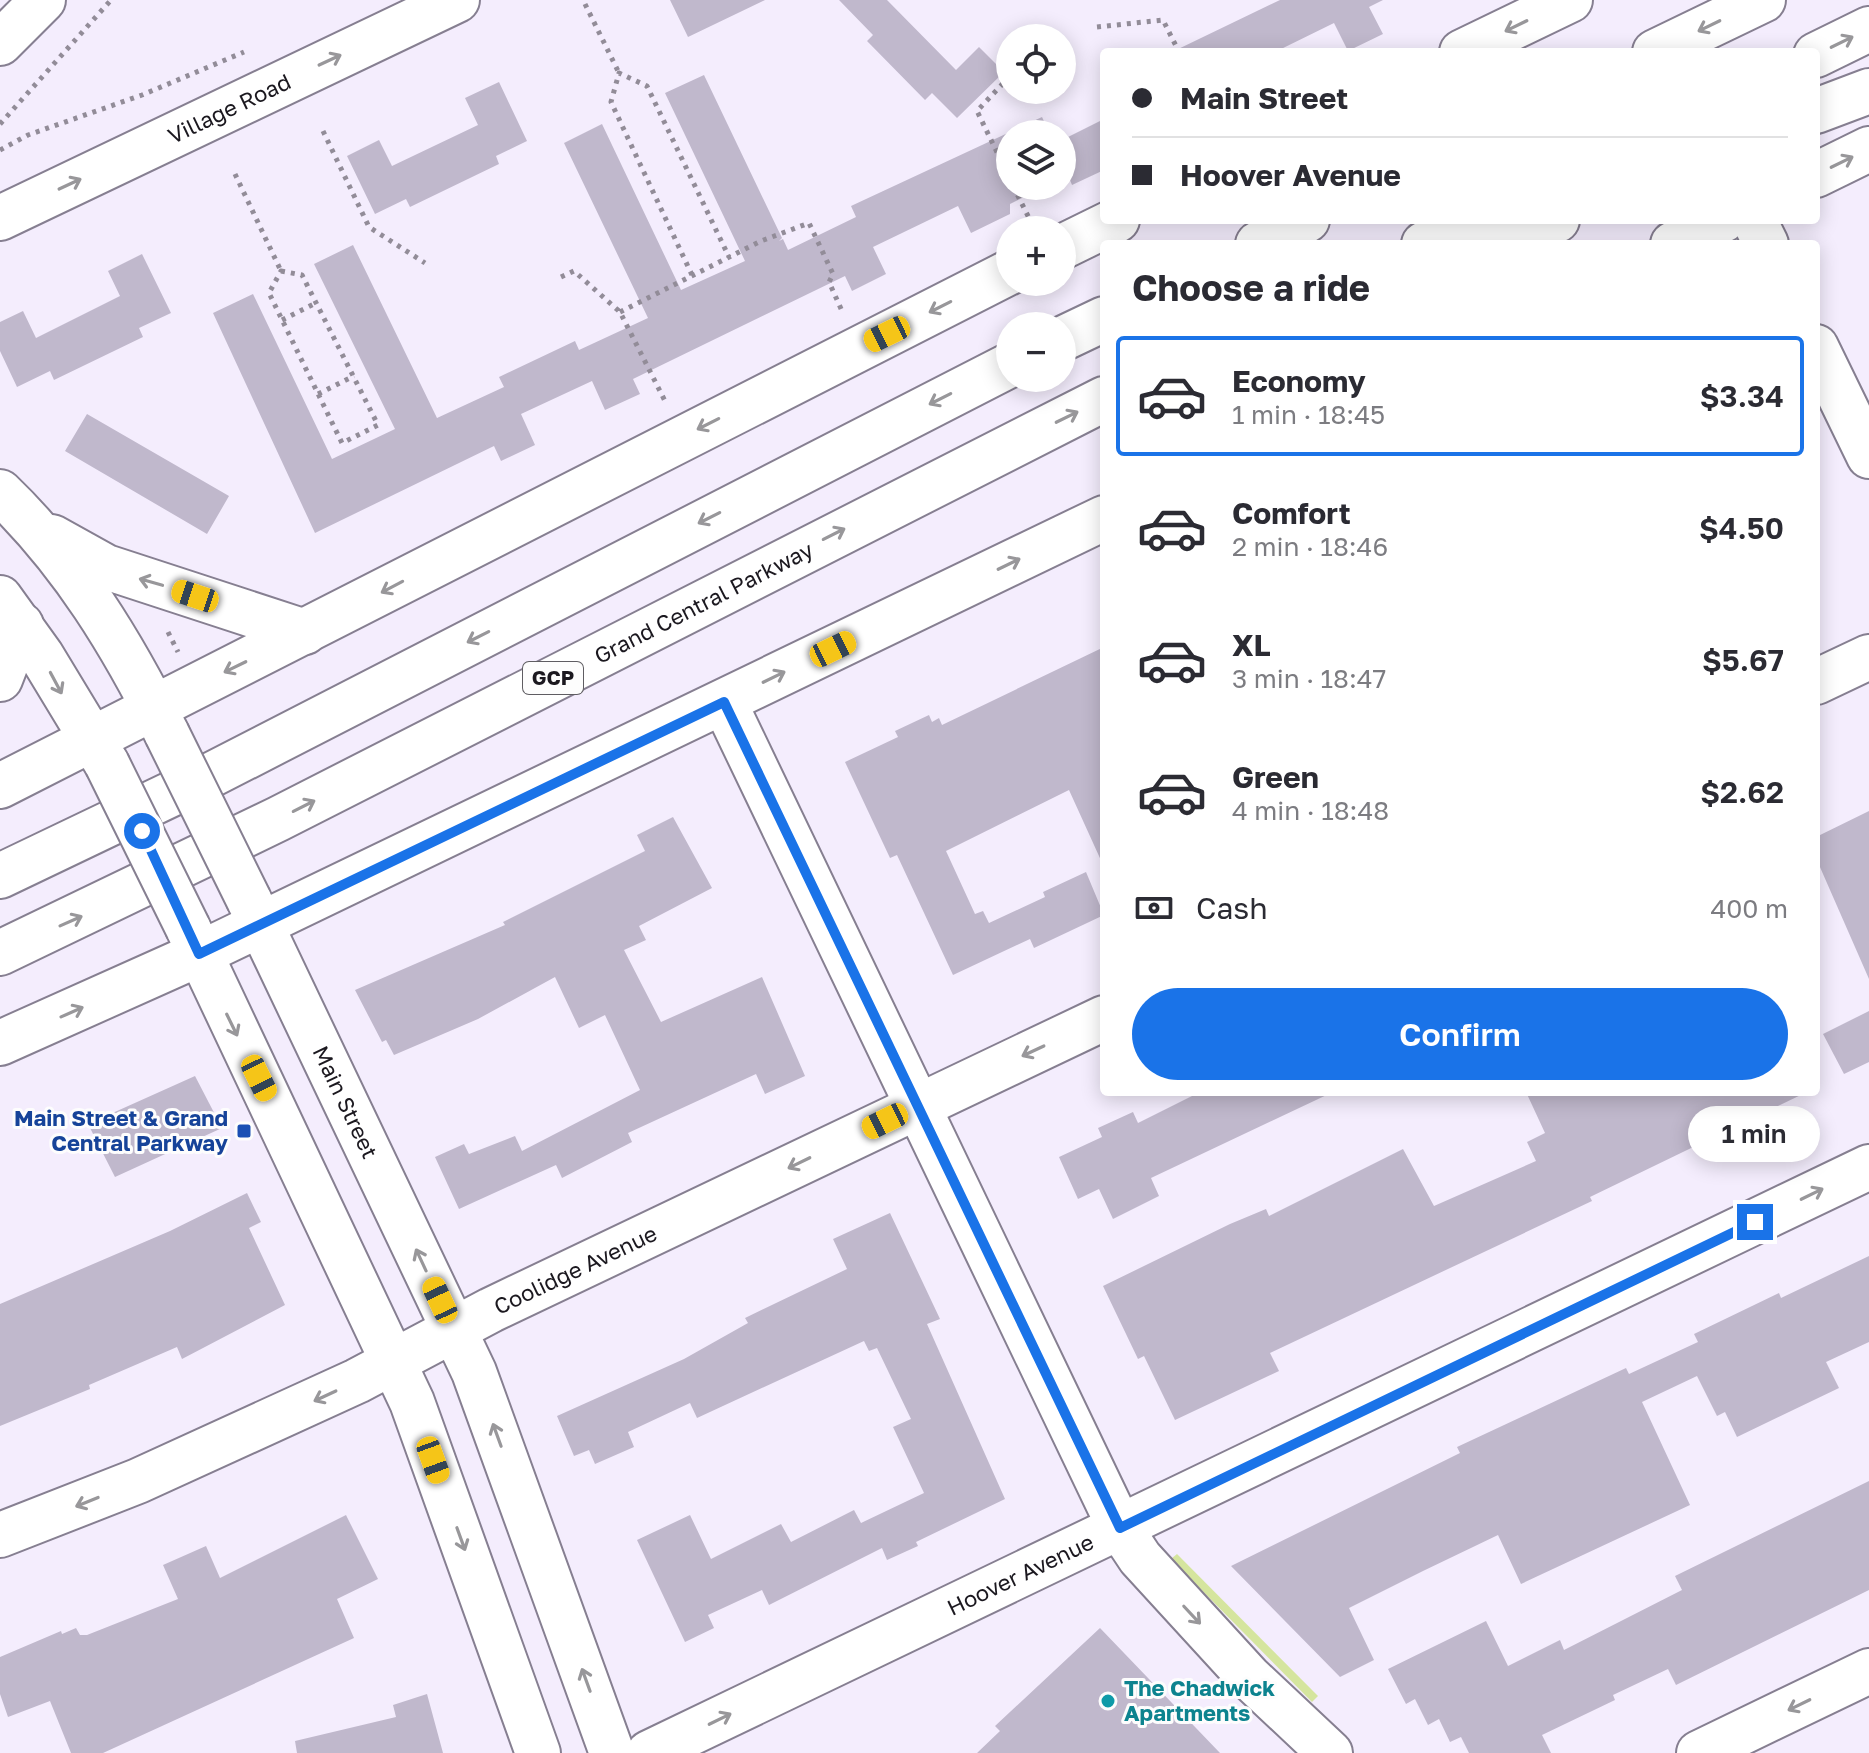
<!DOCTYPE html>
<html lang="en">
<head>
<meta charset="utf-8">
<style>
  body { margin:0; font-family:"Golos Text",sans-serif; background:#f2f2f3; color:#2b2b33; height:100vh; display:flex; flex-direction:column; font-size:30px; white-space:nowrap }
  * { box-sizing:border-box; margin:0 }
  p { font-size:26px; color:#7c7c81 }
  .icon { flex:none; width:44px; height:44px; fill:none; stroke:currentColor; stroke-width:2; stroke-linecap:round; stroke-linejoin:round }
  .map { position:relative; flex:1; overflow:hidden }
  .drawer { position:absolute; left:1100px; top:240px; width:720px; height:856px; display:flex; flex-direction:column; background:#fff; border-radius:8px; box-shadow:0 4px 20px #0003 }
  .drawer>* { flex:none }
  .guide { position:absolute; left:1100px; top:48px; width:720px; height:176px; border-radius:8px; box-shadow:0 4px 20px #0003; display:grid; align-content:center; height:176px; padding:0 32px; background:#fff }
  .buttons { position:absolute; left:996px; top:24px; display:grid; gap:16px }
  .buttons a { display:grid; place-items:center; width:80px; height:80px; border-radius:50%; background:#fff; box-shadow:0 4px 20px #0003; font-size:40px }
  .end { position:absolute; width:36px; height:36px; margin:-18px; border:10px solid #1a73e8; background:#fff; box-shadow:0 0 0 4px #fff }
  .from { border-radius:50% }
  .bubble { position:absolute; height:56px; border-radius:28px; background:#fff; box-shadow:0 4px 20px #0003; font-size:26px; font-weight:600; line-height:56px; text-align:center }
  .car { position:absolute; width:24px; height:48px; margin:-24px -12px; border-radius:10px; box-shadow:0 0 6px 2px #0007; background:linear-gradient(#f5c518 24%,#345 0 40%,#f5c518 0 76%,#345 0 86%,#f5c518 0) }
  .guide b { display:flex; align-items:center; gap:28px; height:76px; font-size:30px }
  .guide b+b { border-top:2px solid #e1e1e2 }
  .guide i { width:20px; height:20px; background:#2b2b33 }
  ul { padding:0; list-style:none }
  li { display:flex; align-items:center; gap:24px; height:120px; margin:0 16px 12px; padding:0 16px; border:4px solid transparent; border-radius:8px }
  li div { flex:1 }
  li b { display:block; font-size:30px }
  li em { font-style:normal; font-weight:600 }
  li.on { border-color:#1a73e8 }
  li>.icon { width:72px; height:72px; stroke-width:1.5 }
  h2 { padding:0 32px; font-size:36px; line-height:96px }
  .pay { display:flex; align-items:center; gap:20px; height:88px; padding:0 32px; font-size:30px }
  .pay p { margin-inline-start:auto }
  .cta { display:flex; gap:16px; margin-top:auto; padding:16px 32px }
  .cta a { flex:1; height:92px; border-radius:48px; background:#1a73e8; color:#fff; font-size:32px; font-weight:600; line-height:92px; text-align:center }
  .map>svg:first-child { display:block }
  .green { fill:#d5e59e }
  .building { fill:#c0b8cc }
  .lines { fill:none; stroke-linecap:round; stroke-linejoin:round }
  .minor-casing { stroke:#867f91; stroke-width:48 }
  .major-casing { stroke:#867f91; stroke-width:48 }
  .highway-casing { stroke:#867f91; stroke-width:48 }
  .path { stroke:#928c98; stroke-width:5; stroke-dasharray:4 6; stroke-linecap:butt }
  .minor { stroke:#fff; stroke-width:44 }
  .major { stroke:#fff; stroke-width:44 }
  .highway { stroke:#fff; stroke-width:44 }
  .major-bridge-casing { stroke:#867f91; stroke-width:48; stroke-linecap:butt }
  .major-bridge { stroke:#fff; stroke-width:44 }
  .oneway { stroke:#98979a }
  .route { stroke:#1a73e8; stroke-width:10 }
  .transit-dot { fill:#1a4fb4; stroke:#fdfdfd; stroke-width:3 }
  .culture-dot { fill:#0f9aa8; stroke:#fdfdfd; stroke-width:3 }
  .labels { text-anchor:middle; stroke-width:6; stroke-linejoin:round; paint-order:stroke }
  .shield { fill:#fdfdfd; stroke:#5f5d62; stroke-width:2 }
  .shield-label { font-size:20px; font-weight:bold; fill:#1b181f }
  .street-label { font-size:22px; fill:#1b181f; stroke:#fdfdfd }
  .transit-label { font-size:22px; font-weight:bold; fill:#164399; stroke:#fdfdfd; text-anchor:end }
  .culture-label { font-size:22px; font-weight:bold; fill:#0d838f; stroke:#fdfdfd; text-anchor:start }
</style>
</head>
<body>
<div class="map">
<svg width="1869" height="1753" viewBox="0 0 1869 1753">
  <rect width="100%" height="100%" fill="#f4edfd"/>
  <path class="green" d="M1177,1554l141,142 -6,6 -141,-143z"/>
  <path class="building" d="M670,0h95l-77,37z
    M839,0h48l69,70 23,-23 25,25 -47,46 -25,-25 -7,7 -58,-59 6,-6z
    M1280,0h103l-14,7 14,27 -35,17 -14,-28 -59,29h-103z
    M704,75l78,163 -3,3 4,-2 5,11 68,-33 -5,-11 191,-89 8,17h-40v52h36l-36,18v10l-39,19 -13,-27 -85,41 13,27 -34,17 -7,-15 -212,103 7,15 -35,16 -13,-29 -71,33 14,31 -34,16 -7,-15 -179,87 -102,-220 40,-19 79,165 63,-30 -81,-165 39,-19 84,173 67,-31 -5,-10 76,-36 4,9 69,-32 -84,-175 38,-19 79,166 64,-29 -80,-168z
    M499,82l28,59 -31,15 3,8 -89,43 -4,-8 -31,15 -28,-58 32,-16 13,26 86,-41 -13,-27z
    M1104,119v51l-32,15 -4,-10 -6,3v-38z
    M142,254l29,59 -32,15 4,9 -89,43 -4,-9 -33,16 -17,-36v-29l23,-11 13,27 84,-42 -12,-25z
    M87,414l142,82 -22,38 -142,-83z
    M1104,647v220l-35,-77 -123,61 29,63 8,-3 6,12 56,-26 -2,-5 43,-20 18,43 -70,33 -4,-9 -77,36 -56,-120 -7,3 -45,-96 53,-25 -3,-6 34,-16 3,7 7,-4 3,7z
    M1869,811v168l-53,-121v-21z
    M673,817l39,71 -73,38 7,14 -22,10 37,72 101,-45 43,99 -40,18 -9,-20 -128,59 4,9 -70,36 -6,-13 -97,44 -24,-52 29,-13 5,10 46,-18 7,15 118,-61 -35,-75 -26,13 -24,-51 -77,42 -84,36 -8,-15 -4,2 -27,-52 150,-65 -2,-3 142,-71 -8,-16z
    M1869,1011v51l-25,12 -21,-40z
    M195,1076l27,52 -107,49 -27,-53z
    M1200,1092h133l-182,86 8,18 -46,23 -14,-30 -21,10 -19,-42 43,-20 -4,-9 35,-16 5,11z
    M1526,1092h281l-217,105 2,4 -322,152 9,18 -104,49 -31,-64 -6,3 -35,-73 127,-62 36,-15 3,7 134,-67 31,57 102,-45 -9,-19 18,-9z
    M247,1193l14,29 -12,6 36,77 -103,54 -5,-12 -88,38 1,4 -90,37v-122l170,-73z
    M890,1213l50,106 -13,5 78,175 -89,43 2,4 -31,14 -5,-12 -113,57 -7,-15 -54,25 6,13 -29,14 -48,-102 53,-25 21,44 70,-35 10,18 63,-32 7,13 63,-30 -31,-66 18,-8 -34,-71 -8,3 -5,-10 -167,77 -7,-15 -62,29 6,15 -39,17 -6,-14 -15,6 -17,-40 127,-57 64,-36 -3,-5 102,-49 -14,-30z
    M1869,1256v86l-43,20 13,26 -102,49 -12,-25 -8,4 -20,-40 -55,26 48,103 -169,79 -23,-49 -75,36 -74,37 25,52 -34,17 -109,-111 229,-113 -3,-6 169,-79 3,6 69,-32 -4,-8 85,-41 2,5z
    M1869,1481v109l-193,95 -8,-16 -55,26 2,5 -73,35 9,18h-82l-8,-16 -11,5 -11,-23 -11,6 -13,-26 -9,5 -18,-35 98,-48 22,45 52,-26 4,10 118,-60 -7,-14z
    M346,1515l32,64 -41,20 17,39 -251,115h-32l-21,-52 -42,16 -8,-23v-37l61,-26 1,3 14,-6 4,7h7l91,-36 -15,-34 43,-19 14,32z
    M1100,1628l120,125h-243l23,-22 -5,-5z
    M427,1694l16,59h-146l-2,-12 101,-24 -3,-12z"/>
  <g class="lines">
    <g class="minor-casing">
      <g id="minor">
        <path d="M0,43l43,-43"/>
        <path id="s1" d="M0,218l457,-218"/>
        <path d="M1754,220l12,24"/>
        <path d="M1816,347l53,109"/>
        <path d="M1816,682l53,-25"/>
        <path d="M724,702l396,826 20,30 109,119 81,76"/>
        <path id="s2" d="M0,1535l138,-54 219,-100 134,-71 613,-292"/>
        <path id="s3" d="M649,1753l1220,-586"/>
        <path d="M1699,1753l170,-82"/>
      </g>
    </g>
    <g class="major-casing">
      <g id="major">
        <path d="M1462,52l108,-52"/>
        <path d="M1816,175l53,-26"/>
        <path d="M1673,244l50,-24"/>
        <path d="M1062,247l55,-27"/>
        <path d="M0,492c72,69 123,153 167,242"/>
        <path d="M52,537l54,30 199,65"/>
        <path d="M0,598l41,57 66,109"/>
        <path d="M0,679l21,-54"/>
        <path d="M0,786l1010,-514"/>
        <path id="s4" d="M249,900l225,472 138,381"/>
        <path d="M188,928l224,474 126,351"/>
        <path d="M0,1043l199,-89 905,-436"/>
      </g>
    </g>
    <g class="highway-casing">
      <g id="highway">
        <path d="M1655,52l108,-52"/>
        <path d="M1816,55l53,-26"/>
        <path d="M1816,111l53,-20"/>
        <path d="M1258,244l49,-24"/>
        <path d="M1424,244l50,-24"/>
        <path d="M1492,244l65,-24"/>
        <path d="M1062,339l42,-20"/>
        <path d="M0,876l209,-100 801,-411"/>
        <path id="s5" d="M0,953l278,-134 826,-420"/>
      </g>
    </g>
    <path class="path" d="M585,4l34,69
      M1097,27l66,-7 16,32
      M1010,76l-33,35 33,68
      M0,124l111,-124
      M323,131l46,96 56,36
      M0,150l28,-15 114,-40 102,-43
      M235,174l46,97
      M1013,186l17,34
      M281,271l21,4 76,150 -36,18 -73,-150z
      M692,275l-81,-173 8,-29 28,13 82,171
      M561,277l13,-6 46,41 45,89
      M620,312l141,-71 48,-18 24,51 -4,8 13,29
      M282,320l34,-17
      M318,394l36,-18
      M168,632l10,20"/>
    <use href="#minor" class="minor"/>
    <use href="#major" class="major"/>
    <use href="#highway" class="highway"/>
    <g class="major-bridge-casing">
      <path id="major-bridge" d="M167,734l82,166
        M107,764l81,164"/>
    </g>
    <use href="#major-bridge" class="major-bridge"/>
  </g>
  <defs><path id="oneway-shaft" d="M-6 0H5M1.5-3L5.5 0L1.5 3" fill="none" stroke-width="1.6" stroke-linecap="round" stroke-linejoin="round" transform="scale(2)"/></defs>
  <g class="oneway">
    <use href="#oneway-shaft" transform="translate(1516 26) rotate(154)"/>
    <use href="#oneway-shaft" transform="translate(1709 26) rotate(154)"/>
    <use href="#oneway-shaft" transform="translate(1842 42) rotate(-26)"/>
    <use href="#oneway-shaft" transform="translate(330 60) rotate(-25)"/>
    <use href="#oneway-shaft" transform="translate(1842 162) rotate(-26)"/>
    <use href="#oneway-shaft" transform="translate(70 184) rotate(-25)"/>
    <use href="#oneway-shaft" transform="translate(940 307) rotate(153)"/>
    <use href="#oneway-shaft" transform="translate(940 399) rotate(153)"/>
    <use href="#oneway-shaft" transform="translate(1067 417) rotate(-26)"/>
    <use href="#oneway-shaft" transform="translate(708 424) rotate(153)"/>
    <use href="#oneway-shaft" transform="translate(709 518) rotate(153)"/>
    <use href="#oneway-shaft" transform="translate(834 534) rotate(-27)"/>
    <use href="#oneway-shaft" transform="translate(1009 564) rotate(-26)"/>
    <use href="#oneway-shaft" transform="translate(151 582) rotate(-164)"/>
    <use href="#oneway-shaft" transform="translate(392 587) rotate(152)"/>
    <use href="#oneway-shaft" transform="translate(478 637) rotate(153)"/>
    <use href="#oneway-shaft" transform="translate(235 667) rotate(154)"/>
    <use href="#oneway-shaft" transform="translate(774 677) rotate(-26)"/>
    <use href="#oneway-shaft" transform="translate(56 683) rotate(62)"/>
    <use href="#oneway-shaft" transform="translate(304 806) rotate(-27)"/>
    <use href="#oneway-shaft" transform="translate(71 921) rotate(-24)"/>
    <use href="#oneway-shaft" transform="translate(72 1012) rotate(-24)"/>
    <use href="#oneway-shaft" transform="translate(232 1025) rotate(64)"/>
    <use href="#oneway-shaft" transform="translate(1033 1051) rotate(155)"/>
    <use href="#oneway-shaft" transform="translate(799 1163) rotate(154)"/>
    <use href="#oneway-shaft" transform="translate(1812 1194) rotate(-26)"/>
    <use href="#oneway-shaft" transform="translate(421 1260) rotate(-115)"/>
    <use href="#oneway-shaft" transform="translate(325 1396) rotate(155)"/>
    <use href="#oneway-shaft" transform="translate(497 1435) rotate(-110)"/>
    <use href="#oneway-shaft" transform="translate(87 1502) rotate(158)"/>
    <use href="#oneway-shaft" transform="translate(461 1539) rotate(70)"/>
    <use href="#oneway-shaft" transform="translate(1192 1615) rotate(47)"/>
    <use href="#oneway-shaft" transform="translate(586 1680) rotate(-110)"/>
    <use href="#oneway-shaft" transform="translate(1799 1705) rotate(154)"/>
    <use href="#oneway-shaft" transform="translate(720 1719) rotate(-26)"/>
  </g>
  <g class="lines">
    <path class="route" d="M142,831l57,123 525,-252 396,826 635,-306"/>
  </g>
  <rect class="transit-dot" x="236" y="1123" width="16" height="16" rx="4"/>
  <circle class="culture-dot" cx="1108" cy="1701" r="8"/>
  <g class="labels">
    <rect class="shield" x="523" y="662" width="60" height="32" rx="6"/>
    <g class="shield-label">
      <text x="553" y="685">GCP</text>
    </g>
    <g class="street-label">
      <text dy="8" stroke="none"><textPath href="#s1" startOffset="254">Village Road</textPath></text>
      <text dy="8" stroke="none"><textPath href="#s5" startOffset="786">Grand Central Parkway</textPath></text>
      <text dy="8" stroke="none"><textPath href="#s4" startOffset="224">Main Street</textPath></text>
      <text dy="8" stroke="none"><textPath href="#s2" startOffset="634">Coolidge Avenue</textPath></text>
      <text dy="8" stroke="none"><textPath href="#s3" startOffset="412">Hoover Avenue</textPath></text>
    </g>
    <g class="transit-label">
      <text x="228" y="1126">Main Street &amp; Grand<tspan x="228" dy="25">Central Parkway</tspan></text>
    </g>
    <g class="culture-label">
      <text x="1124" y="1696">The Chadwick<tspan x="1124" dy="25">Apartments</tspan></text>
    </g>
  </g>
</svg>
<div class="buttons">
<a><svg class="icon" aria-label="locate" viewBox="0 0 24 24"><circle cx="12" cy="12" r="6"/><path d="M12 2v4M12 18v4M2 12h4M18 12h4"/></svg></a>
<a><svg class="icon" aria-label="layers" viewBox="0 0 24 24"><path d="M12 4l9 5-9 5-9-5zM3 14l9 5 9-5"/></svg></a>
<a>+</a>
<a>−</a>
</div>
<i class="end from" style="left:142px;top:831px"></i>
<i class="end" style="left:1755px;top:1222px"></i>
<div class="bubble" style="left:1688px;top:1106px;width:132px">1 min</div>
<i class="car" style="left:887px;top:334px;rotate:244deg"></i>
<i class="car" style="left:195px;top:596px;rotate:288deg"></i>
<i class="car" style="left:833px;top:649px;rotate:64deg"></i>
<i class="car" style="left:259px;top:1078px;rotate:154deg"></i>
<i class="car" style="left:885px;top:1121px;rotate:244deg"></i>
<i class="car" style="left:440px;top:1300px;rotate:335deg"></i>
<i class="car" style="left:433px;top:1460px;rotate:160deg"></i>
<div class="guide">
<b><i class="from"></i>Main Street</b>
<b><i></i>Hoover Avenue</b>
</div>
<section class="drawer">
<h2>Choose a ride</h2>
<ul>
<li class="on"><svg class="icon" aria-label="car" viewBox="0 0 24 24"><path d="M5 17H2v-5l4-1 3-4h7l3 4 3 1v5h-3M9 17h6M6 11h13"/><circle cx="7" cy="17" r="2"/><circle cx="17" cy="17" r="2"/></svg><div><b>Economy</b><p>1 min · 18:45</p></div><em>$3.34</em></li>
<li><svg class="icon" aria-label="car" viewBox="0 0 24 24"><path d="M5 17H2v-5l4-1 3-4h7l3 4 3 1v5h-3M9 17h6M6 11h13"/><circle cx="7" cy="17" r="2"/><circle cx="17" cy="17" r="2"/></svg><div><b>Comfort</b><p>2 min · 18:46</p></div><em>$4.50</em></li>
<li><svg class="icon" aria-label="car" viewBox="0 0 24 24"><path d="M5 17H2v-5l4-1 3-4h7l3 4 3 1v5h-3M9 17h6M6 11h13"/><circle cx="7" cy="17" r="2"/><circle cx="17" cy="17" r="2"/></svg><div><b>XL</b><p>3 min · 18:47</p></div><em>$5.67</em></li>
<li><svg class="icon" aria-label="car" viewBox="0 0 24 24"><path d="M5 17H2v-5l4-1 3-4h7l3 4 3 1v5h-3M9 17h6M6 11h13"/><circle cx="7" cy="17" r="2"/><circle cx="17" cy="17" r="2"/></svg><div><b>Green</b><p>4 min · 18:48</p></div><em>$2.62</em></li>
</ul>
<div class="pay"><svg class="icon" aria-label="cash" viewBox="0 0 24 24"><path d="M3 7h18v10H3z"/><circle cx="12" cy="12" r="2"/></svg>Cash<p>400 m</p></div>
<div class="cta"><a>Confirm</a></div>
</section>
</div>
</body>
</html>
